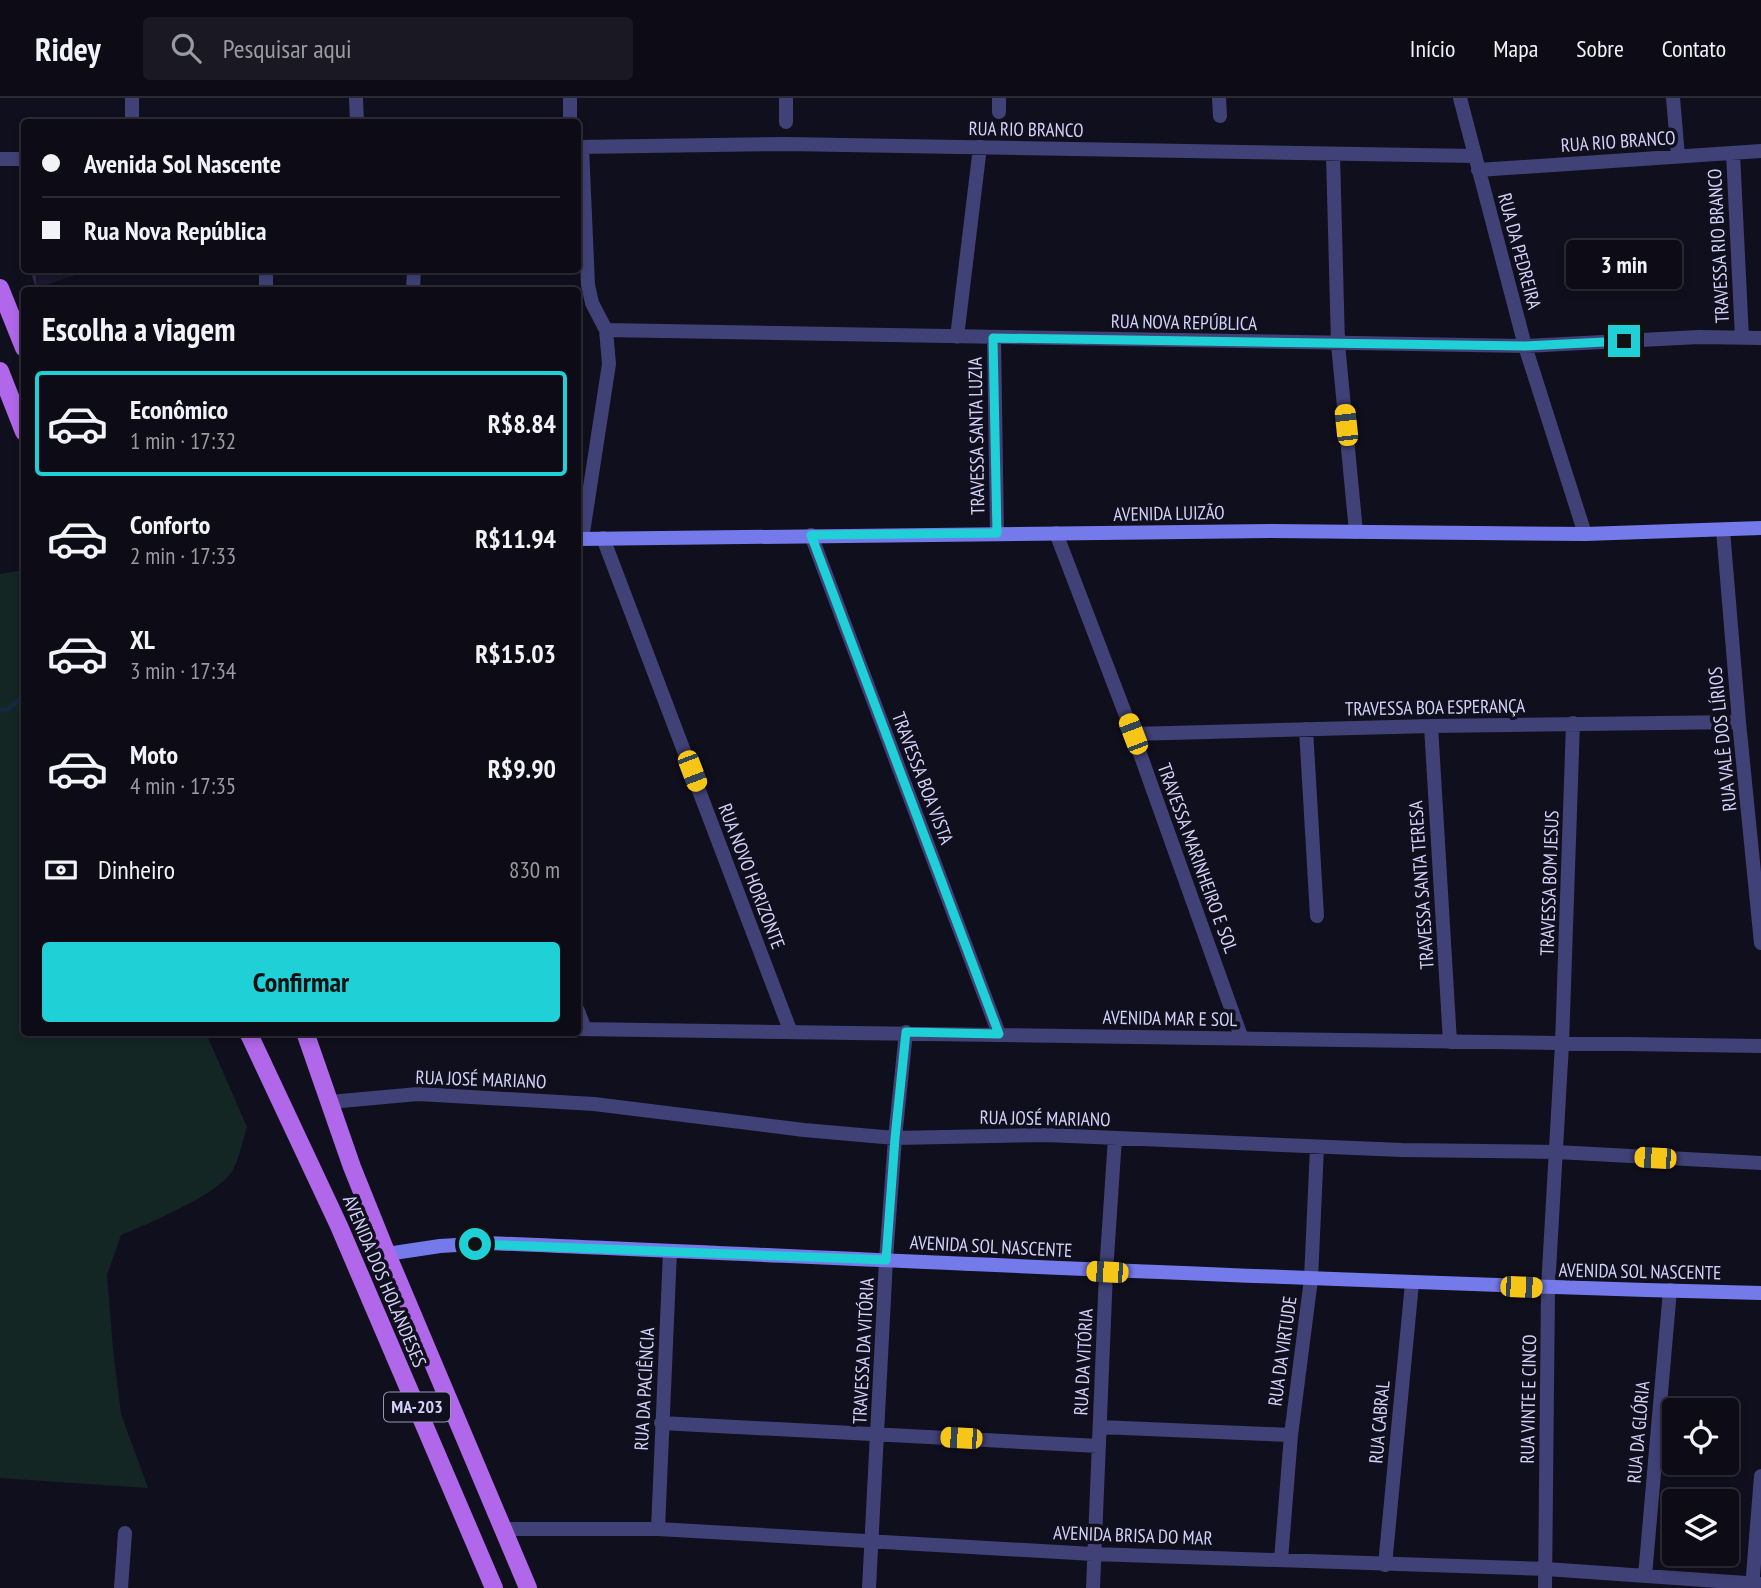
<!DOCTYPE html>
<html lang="pt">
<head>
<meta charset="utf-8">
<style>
  body { margin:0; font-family:"PT Sans Narrow",sans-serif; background:#1a1923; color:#f1f3f6; height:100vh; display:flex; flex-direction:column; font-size:26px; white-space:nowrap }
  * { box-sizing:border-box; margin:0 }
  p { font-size:23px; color:#9a9ba1 }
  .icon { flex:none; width:38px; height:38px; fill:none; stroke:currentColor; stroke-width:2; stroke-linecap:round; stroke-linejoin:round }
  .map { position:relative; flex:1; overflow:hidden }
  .side { position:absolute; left:21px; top:189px; width:560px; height:749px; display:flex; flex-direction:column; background:#0c0b16; border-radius:7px; box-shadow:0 4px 10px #0003,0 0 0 2px #2c2b35 }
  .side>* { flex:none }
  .top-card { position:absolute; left:21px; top:21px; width:560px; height:154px; border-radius:7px; box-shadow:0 4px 10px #0003,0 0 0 2px #2c2b35; display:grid; align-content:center; height:154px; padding:0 21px; background:#0c0b16 }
  .buttons { position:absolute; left:1662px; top:1300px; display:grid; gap:14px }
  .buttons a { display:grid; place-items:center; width:77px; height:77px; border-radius:7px; background:#0c0b16; box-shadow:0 4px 10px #0003,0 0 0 2px #2c2b35; font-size:35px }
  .end { position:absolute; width:32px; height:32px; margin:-16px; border:9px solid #1fd0d7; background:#111; box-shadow:0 0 0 4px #111 }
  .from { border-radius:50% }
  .bubble { position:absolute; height:49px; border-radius:7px; background:#0c0b16; box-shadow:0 4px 10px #0003,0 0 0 2px #2c2b35; font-size:23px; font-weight:600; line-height:49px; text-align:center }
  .car { position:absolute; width:21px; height:42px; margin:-21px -10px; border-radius:9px; box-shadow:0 0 5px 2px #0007; background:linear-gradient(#f5c518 24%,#345 0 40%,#f5c518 0 76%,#345 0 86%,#f5c518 0) }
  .top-card b { display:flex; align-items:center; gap:24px; height:66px; font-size:26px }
  .top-card b+b { border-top:2px solid #2c2b35 }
  .top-card i { width:18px; height:18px; background:#f1f3f6 }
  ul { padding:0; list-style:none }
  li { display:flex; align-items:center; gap:21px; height:105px; margin:0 14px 10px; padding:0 7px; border:4px solid transparent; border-radius:7px }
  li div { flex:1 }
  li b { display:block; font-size:26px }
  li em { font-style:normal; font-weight:600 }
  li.current { border-color:#1fd0d7 }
  li>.icon { width:63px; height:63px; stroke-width:1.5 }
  h2 { padding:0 21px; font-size:32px; line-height:84px }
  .pay { display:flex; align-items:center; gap:18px; height:77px; padding:0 21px; font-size:26px }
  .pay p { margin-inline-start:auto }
  .action { display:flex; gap:14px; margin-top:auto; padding:14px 21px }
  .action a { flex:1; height:80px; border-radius:7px; background:#1fd0d7; color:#111; font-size:28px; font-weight:600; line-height:80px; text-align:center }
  header { display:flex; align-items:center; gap:42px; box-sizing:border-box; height:98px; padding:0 35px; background:#0c0b16; border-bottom:2px solid #2c2b35 }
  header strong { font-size:33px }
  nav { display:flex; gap:38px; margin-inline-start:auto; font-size:24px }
  .search { width:490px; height:63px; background:#1a1923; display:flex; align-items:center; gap:18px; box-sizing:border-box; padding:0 24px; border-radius:7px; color:#9a9ba1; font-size:26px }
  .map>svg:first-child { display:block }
  .green { fill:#132624 }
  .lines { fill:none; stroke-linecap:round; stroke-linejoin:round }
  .stream { stroke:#152840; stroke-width:5 }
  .street { stroke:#404176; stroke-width:14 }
  .secondary { stroke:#757aeb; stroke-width:14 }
  .primary { stroke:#b067e9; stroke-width:18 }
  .wall { fill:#2d2a48 }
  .shaded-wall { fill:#1a172f }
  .route { stroke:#1fd0d7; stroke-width:9 }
  .labels { text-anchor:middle; stroke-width:7; stroke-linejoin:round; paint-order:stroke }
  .shield { fill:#100f1d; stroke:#9897b6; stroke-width:2 }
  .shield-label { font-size:18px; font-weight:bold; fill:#d3d1f8 }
  .street-label { font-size:19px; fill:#d3d1f8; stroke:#100f1d }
</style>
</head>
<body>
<header>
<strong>Ridey</strong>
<div class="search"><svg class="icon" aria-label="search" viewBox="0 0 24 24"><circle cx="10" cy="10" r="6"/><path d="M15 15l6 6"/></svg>Pesquisar aqui</div>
<nav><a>Início</a><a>Mapa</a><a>Sobre</a><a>Contato</a></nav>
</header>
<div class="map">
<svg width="1761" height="1490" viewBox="0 0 1761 1490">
  <rect width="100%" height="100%" fill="#100f1d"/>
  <path class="green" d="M24,472v462l182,1 41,94c-4,12 -9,37 -16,46 -18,24 -82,50 -110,62l-14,40 6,74 8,65 27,74 -148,-10v-904z"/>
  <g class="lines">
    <path class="stream" d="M0,612h6l18,-13"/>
    <path class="street" d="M356,0l1,24
      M570,0v24
      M786,0v24
      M1219,0l1,18
      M1460,0l65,248 60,188
      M1673,0l5,58
      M999,14v-14
      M132,24v-24
      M578,49l208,-3 689,12
      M1733,55l9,185
      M1333,56l5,190 18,188
      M0,61h24
      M1478,72l283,-19
      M266,192v-20
      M413,192l1,-20
      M606,232l919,16 174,-9 62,1
      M957,239l23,-190
      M994,240l3,195
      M1723,432l16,192 22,221
      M1056,435l77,201 109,305
      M811,437l188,499
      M603,440l187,492
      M582,441l27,-175 -3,-34 -14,-27 -4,-18 -6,-138
      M1431,628l19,316
      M1306,631l11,187
      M1133,636l298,-8 308,-4
      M578,913l7,18
      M578,931l1183,17
      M330,1004l88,-8 176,10 210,26 91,8 151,-3 356,15 154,2 205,11
      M661,1325l438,23
      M1100,1329l191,8
      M503,1431h155l435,25 453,15 215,15
      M658,1431l12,-278
      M1281,1462l10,-125 20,-156 6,-132
      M1385,1467l27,-282
      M1645,1478l25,-286
      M121,1490l4,-55
      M869,1490l17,-328 9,-122 11,-106
      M1093,1490l13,-316 9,-134
      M1545,1490l3,-300 14,-244 11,-321
      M1752,1490l9,-112"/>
    <path class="secondary" d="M578,441l693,-8 314,3 176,-6
      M387,1156l53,-8 49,-3c424,18 848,39 1272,50"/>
    <path class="primary" d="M0,190l24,60
      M0,273l24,61
      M248,934l91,194 155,362
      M305,934l47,135 35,87 141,334"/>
  </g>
  <path class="wall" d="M30,172h59l-53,18z"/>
  <path class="shaded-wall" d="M40,172h49l-53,18v-17z"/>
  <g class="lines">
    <path class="route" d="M475,1146l411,16 9,-122 11,-106 93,2 -188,-499 186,-2 -4,-195 532,8 99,-5"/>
  </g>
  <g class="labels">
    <rect class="shield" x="384" y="1294.5" width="66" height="29" rx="5"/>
    <g class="shield-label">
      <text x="417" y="1315">MA-203</text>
    </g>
    <g class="street-label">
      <text transform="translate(1026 31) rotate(1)" y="7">RUA RIO BRANCO</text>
      <text transform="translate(1618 43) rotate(-4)" y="7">RUA RIO BRANCO</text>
      <text transform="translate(1718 148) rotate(-93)" y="7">TRAVESSA RIO BRANCO</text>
      <text transform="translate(1520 153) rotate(75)" y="7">RUA DA PEDREIRA</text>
      <text transform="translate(1184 224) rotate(1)" y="7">RUA NOVA REPÚBLICA</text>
      <text transform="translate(976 338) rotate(-91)" y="7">TRAVESSA SANTA LUZIA</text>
      <text transform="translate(1169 415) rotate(-1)" y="7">AVENIDA LUIZÃO</text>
      <text transform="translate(1435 609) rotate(-1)" y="7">TRAVESSA BOA ESPERANÇA</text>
      <text transform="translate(1722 641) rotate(-96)" y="7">RUA VALÊ DOS LÍRIOS</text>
      <text transform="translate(923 680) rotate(69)" y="7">TRAVESSA BOA VISTA</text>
      <text transform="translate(1198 760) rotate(70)" y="7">TRAVESSA MARINHEIRO E SOL</text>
      <text transform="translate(752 778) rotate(69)" y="7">RUA NOVO HORIZONTE</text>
      <text transform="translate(1549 785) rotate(-88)" y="7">TRAVESSA BOM JESUS</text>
      <text transform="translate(1421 787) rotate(-94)" y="7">TRAVESSA SANTA TERESA</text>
      <text transform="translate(1170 920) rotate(1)" y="7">AVENIDA MAR E SOL</text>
      <text transform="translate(481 981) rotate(2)" y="7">RUA JOSÉ MARIANO</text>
      <text transform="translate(1045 1020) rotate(1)" y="7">RUA JOSÉ MARIANO</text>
      <text transform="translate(991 1148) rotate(3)" y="7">AVENIDA SOL NASCENTE</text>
      <text transform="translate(1640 1173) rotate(1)" y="7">AVENIDA SOL NASCENTE</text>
      <text transform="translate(385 1183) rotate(67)" y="7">AVENIDA DOS HOLANDESES</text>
      <text transform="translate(863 1253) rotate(-87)" y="7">TRAVESSA DA VITÓRIA</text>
      <text transform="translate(1282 1253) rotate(-82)" y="7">RUA DA VIRTUDE</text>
      <text transform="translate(1083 1264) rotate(-87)" y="7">RUA DA VITÓRIA</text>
      <text transform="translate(644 1291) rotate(-87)" y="7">RUA DA PACIÊNCIA</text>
      <text transform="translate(1528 1301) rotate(-89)" y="7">RUA VINTE E CINCO</text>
      <text transform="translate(1379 1324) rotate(-85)" y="7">RUA CABRAL</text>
      <text transform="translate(1638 1334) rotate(-85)" y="7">RUA DA GLÓRIA</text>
      <text transform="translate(1133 1437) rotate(2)" y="7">AVENIDA BRISA DO MAR</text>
    </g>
  </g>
</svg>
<div class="buttons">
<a><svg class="icon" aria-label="locate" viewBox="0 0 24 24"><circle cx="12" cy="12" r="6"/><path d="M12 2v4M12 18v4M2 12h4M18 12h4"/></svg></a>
<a><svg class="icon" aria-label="layers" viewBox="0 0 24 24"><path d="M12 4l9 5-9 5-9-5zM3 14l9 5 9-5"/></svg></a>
</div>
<i class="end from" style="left:475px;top:1146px"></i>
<i class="end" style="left:1624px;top:243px"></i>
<div class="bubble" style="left:1566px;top:142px;width:116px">3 min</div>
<i class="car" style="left:1346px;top:327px;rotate:354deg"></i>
<i class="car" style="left:1133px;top:636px;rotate:339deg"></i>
<i class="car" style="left:692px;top:673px;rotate:159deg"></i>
<i class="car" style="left:1655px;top:1060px;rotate:273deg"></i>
<i class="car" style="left:1107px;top:1174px;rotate:273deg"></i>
<i class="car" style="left:1521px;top:1189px;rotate:92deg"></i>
<i class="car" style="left:961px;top:1340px;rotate:273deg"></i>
<div class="top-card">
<b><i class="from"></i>Avenida Sol Nascente</b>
<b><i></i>Rua Nova República</b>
</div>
<section class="side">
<h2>Escolha a viagem</h2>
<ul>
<li class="current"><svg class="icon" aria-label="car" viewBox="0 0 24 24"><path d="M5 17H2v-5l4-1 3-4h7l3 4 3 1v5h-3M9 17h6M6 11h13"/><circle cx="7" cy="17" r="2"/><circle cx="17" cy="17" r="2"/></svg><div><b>Econômico</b><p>1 min · 17:32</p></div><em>R$8.84</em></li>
<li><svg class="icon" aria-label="car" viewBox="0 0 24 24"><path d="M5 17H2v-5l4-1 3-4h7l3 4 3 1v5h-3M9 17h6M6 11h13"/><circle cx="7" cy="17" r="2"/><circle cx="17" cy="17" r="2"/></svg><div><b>Conforto</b><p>2 min · 17:33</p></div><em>R$11.94</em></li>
<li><svg class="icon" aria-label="car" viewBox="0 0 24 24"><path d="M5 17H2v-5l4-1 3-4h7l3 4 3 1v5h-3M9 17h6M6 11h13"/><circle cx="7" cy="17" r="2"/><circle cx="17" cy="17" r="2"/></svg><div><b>XL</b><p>3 min · 17:34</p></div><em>R$15.03</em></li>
<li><svg class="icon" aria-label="car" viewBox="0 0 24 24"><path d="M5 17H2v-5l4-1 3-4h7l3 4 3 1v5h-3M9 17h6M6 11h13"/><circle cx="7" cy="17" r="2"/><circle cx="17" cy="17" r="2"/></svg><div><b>Moto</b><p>4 min · 17:35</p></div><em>R$9.90</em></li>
</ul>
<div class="pay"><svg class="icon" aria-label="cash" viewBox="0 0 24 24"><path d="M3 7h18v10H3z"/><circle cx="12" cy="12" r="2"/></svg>Dinheiro<p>830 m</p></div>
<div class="action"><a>Confirmar</a></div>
</section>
</div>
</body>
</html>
